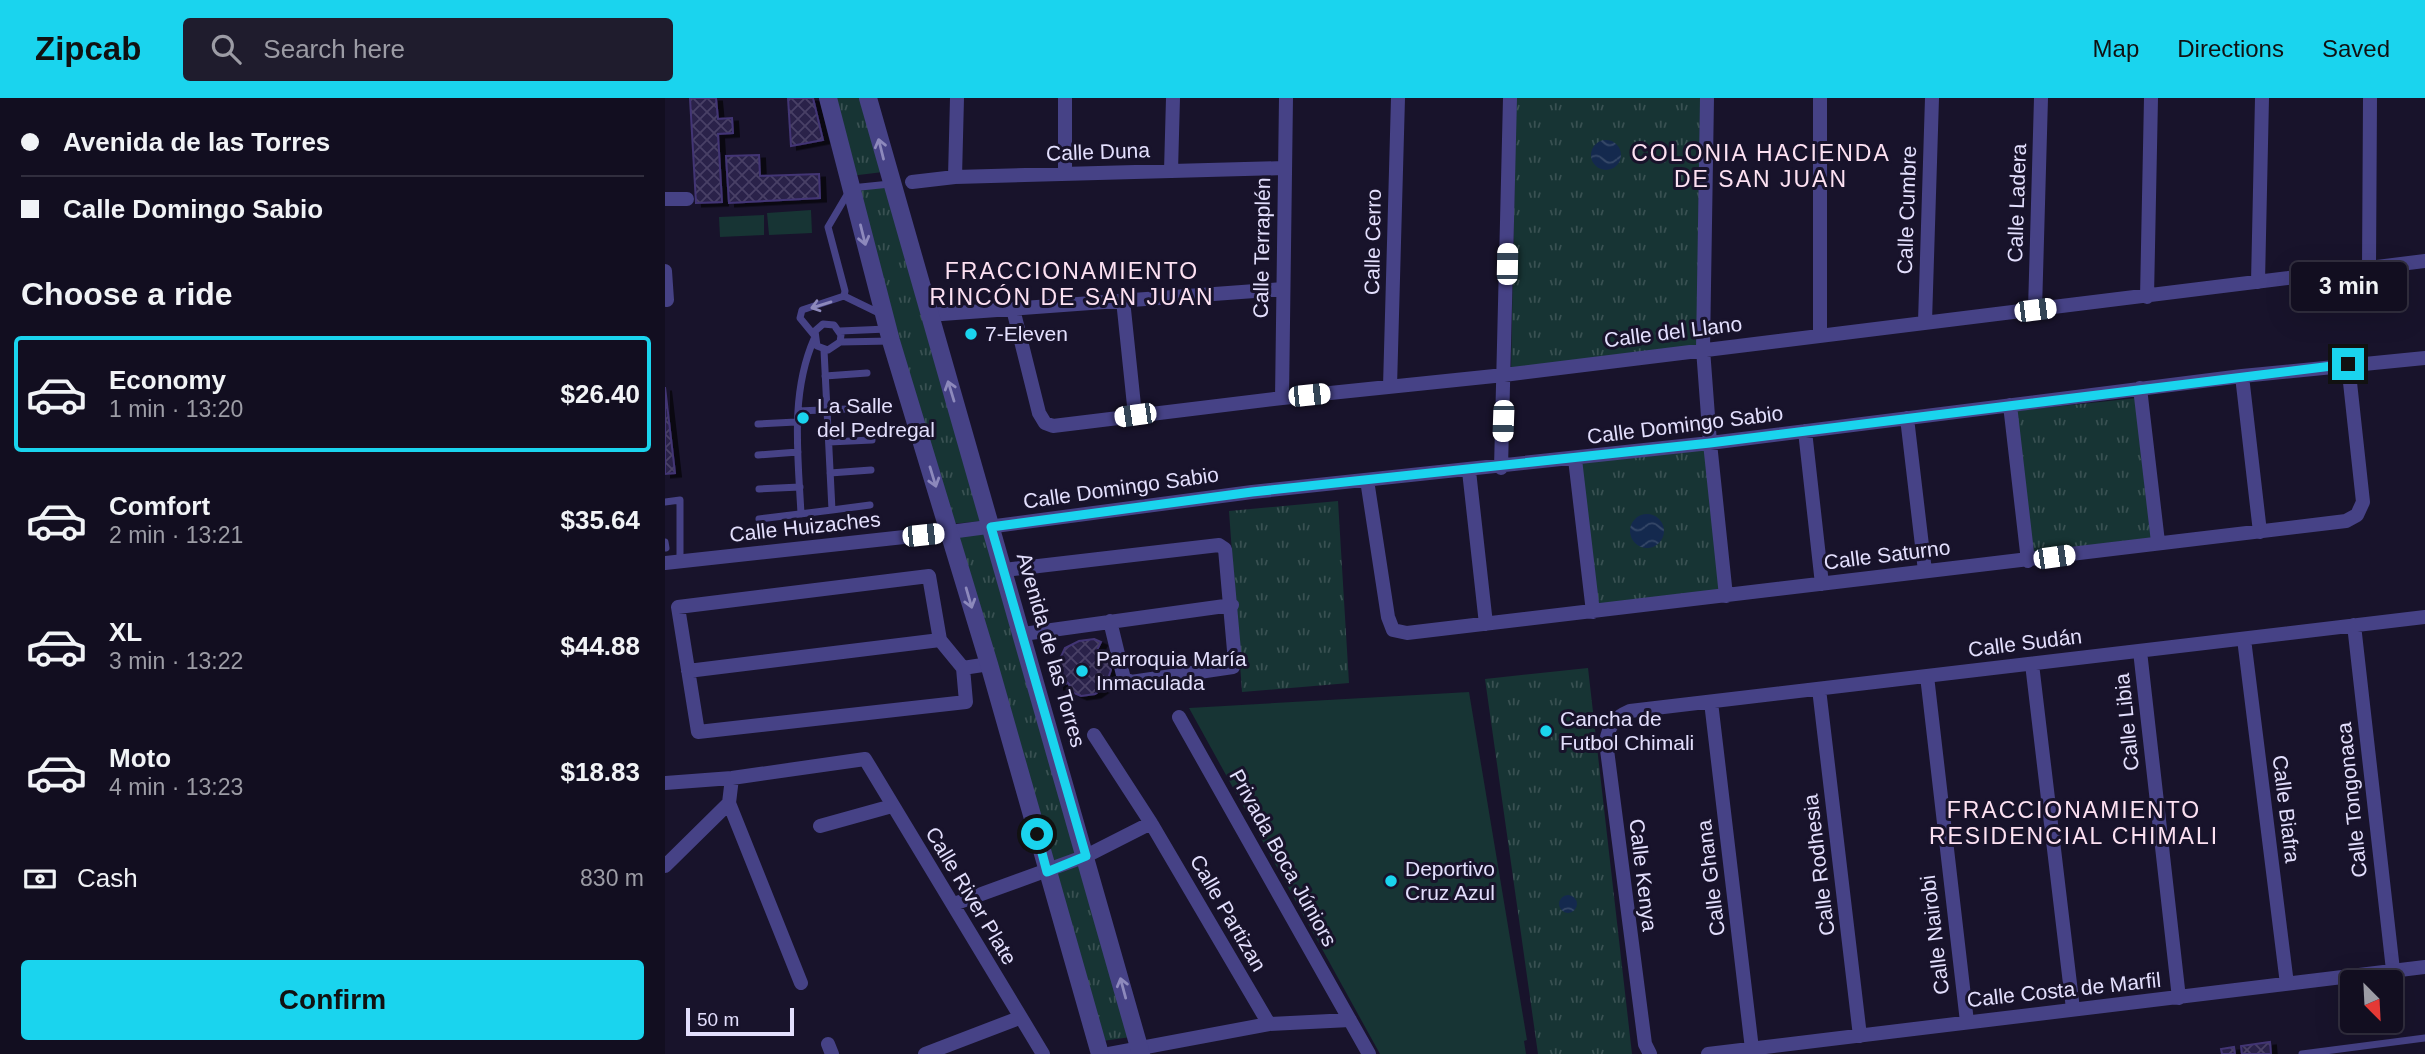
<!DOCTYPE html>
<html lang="en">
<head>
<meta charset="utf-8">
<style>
  body { margin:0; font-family:Helvetica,sans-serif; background:#1f1c2d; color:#f1f3f6; height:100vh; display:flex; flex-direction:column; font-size:26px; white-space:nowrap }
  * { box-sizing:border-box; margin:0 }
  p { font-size:23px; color:#9c9ca5 }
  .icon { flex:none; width:38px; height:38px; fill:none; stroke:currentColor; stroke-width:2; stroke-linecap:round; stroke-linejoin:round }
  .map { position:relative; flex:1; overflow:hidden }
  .details { display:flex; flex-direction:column; background:#120e20; width:665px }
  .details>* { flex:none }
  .banner { display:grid; align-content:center; height:154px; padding:0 21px; background:#120e20 }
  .needle { width:46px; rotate:156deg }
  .buttons { position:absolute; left:1675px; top:872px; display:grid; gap:14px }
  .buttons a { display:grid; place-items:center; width:63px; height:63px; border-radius:7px; background:#120e20; box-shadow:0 7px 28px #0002,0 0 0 2px #312e3e; font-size:35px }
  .scale { position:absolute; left:21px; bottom:18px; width:108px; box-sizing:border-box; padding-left:7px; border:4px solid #e3dffd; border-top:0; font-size:19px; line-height:24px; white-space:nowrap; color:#e3dffd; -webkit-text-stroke:5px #18132b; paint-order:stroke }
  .end { position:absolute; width:32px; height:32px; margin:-16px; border:9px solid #1ad4ee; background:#111; box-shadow:0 0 0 4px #111 }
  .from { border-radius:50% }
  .bubble { position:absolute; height:49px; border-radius:7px; background:#120e20; box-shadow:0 7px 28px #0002,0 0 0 2px #312e3e; font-size:23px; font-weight:700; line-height:49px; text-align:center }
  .car { position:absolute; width:21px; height:42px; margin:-21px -10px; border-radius:9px; box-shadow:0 0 5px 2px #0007; background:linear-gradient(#fff 24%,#345 0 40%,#fff 0 76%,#345 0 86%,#fff 0) }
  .banner b { display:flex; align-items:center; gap:24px; height:66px; font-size:26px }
  .banner b+b { border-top:2px solid #312e3e }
  .banner i { width:18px; height:18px; background:#f1f3f6 }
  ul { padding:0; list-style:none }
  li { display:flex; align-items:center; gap:21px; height:116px; margin:0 14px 10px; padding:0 7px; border:4px solid transparent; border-radius:7px }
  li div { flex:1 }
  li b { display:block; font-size:26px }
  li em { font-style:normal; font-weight:700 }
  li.on { border-color:#1ad4ee }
  li>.icon { width:63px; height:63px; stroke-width:1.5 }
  h2 { padding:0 21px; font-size:32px; line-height:84px }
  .pay { display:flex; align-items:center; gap:18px; height:77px; padding:0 21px; font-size:26px }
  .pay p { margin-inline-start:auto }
  .primary-button { display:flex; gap:14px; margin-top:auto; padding:14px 21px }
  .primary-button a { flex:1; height:80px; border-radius:7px; background:#1ad4ee; color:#111; font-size:28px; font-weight:700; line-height:80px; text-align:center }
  header { display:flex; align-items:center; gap:42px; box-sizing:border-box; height:98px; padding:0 35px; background:#1ad4ee; color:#111 }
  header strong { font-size:33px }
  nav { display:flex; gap:38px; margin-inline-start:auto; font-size:24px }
  .search { width:490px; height:63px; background:#1f1c2d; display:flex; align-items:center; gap:18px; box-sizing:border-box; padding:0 24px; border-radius:7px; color:#9c9ca5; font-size:26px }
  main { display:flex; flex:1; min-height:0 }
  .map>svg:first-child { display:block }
  .grass { fill:#173434 }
  .park { fill:url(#park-tufts) }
  .water { fill:url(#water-waves) }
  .building { fill:url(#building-cross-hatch); stroke:#433574; stroke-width:2; filter:url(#shadow) }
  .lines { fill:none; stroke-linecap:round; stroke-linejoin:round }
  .service { stroke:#464286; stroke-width:7 }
  .minor { stroke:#464286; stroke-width:14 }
  .tertiary { stroke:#464286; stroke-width:18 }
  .oneway { stroke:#8d89bc }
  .route { stroke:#1ad4ee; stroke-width:9 }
  .poi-dot { fill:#1ad4ee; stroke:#18132b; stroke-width:2.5 }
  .labels { text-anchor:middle; stroke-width:6; stroke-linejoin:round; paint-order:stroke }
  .street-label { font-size:21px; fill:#e3dffd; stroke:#18132b }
  .poi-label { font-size:21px; fill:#e3dffd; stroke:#18132b; text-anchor:start }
  .neighbourhood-label { font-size:23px; letter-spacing:2px; fill:#fde1f2; stroke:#18132b }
</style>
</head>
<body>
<header>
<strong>Zipcab</strong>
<div class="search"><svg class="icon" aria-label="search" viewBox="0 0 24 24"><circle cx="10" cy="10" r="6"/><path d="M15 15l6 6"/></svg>Search here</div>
<nav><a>Map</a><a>Directions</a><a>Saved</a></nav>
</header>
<main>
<section class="details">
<div class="banner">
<b><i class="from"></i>Avenida de las Torres</b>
<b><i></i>Calle Domingo Sabio</b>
</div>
<h2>Choose a ride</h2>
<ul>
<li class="on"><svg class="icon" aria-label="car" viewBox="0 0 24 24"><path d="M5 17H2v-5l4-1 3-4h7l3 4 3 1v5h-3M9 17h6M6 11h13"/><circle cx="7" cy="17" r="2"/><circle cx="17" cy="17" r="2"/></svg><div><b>Economy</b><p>1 min · 13:20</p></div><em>$26.40</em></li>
<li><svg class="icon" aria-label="car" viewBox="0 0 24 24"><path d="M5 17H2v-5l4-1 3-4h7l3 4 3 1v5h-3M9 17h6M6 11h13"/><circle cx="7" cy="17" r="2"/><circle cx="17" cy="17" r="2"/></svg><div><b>Comfort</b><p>2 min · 13:21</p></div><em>$35.64</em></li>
<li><svg class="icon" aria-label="car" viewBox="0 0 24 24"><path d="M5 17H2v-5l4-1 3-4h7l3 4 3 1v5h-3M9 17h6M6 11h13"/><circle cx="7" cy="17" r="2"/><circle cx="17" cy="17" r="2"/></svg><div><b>XL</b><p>3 min · 13:22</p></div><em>$44.88</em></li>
<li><svg class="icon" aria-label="car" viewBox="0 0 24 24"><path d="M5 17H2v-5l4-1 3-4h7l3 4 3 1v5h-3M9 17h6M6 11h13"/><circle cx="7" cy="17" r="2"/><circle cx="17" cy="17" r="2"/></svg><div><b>Moto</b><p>4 min · 13:23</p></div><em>$18.83</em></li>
</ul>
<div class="pay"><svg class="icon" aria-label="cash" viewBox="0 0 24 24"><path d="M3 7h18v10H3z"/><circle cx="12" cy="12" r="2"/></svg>Cash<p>830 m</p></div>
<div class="primary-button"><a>Confirm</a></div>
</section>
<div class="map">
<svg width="1760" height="956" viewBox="0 0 1760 956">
  <defs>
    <pattern id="park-tufts" width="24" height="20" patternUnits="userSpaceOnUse" patternTransform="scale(1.75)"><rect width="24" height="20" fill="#173434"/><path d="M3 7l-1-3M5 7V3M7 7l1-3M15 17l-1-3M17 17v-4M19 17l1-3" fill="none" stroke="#395152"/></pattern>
    <pattern id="water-waves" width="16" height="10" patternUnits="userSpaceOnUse" patternTransform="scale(1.75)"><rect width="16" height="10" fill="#14294e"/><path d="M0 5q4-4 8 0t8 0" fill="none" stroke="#364868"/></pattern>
    <pattern id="building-cross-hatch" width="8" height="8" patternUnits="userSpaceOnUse" patternTransform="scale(1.75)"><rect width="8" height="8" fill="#2a214a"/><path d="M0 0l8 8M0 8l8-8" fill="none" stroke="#494165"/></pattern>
    <filter id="shadow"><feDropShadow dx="6" dy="3.5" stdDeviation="0" flood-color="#0009"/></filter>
  </defs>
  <rect width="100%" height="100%" fill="#18132b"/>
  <path class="grass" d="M146,112l1,23 -43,2 -2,-22z
    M99,117v20l-44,2 -1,-20z
    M804,594l58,348 -3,1 2,13h-146l-191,-346z"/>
  <path class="park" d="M165,0h33l20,74 -33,4z
    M851,0h187l-6,247 -186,27z
    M221,86l96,337 -31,3 -96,-334z
    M1472,300l16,148 -123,13 -14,-148z
    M1043,347l17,150 -132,16 -15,-149z
    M673,403l11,182 -107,9 -13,-181z
    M326,433l96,320 -47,18 -88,-333z
    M923,570l44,386h-94l-53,-375z
    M424,760l49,178 -50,7 -45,-166z"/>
  <path class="water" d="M926 57a15 15 0 1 1 30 0a15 15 0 1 1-30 0Z
    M965 433a17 17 0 1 1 34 0a17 17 0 1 1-34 0Z
    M894 806a9 9 0 1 1 18 0a9 9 0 1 1-18 0Z"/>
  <path class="building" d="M25,0h26l2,21 14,-1 1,15 -15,1 4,68 -26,1z
    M123,0h25l10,42 -32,6z
    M94,57l1,21 59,-2 1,24 -91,5 -3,-47z
    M0,289l10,86 -10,1z
    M429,541l7,3 -4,8 9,3 3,8 2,9 -6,17 -10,7 -14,2 -7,-3 -6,-10 -10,3v-23l7,-15 14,-7z
    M1605,944l1,12h-29l-1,-8z
    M1569,949l1,7h-13l-1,-5z"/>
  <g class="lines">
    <path class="service" d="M179,198l37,18
      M175,233l47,-2
      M149,237l-14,-17 2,-8 42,-14 1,-5 -17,-64 23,-39 39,-4
      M175,244l1,-7 -7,-10 -11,-1 -8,7 2,15 11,4 12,-8 51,-1
      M160,278l42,-3
      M133,313l73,-3
      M93,326l38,-2
      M164,344l43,-2
      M93,357l40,-3
      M165,375l41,-3
      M94,391l41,-2
      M0,404l15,-2v62
      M167,412l38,-5
      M136,416c-3,-59 -11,-120 13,-175
      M94,421l73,-9 -8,-160
      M0,444l1,6
      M1637,956l123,-16"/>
    <path class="minor" d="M400,0v76
      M1042,0l-4,251 7,94 16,153
      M506,73l2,-73
      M290,79l2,-79
      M247,84l43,-5 329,-9
      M0,101h22
      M1704,171l1,-171
      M0,173l2,29
      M1593,184l4,-184
      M1482,199l4,-199
      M458,202l12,115
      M348,211l26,104 6,10 8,3 229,-28 222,-23 921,-114
      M1370,212l6,-212
      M263,217l355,-26
      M1260,224l7,-224
      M1155,236v-236
      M1577,278l18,156
      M725,289l8,-289
      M1475,290l18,154
      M617,300l4,-300
      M1345,307l18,156
      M1242,320l18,153
      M1140,333l17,153
      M910,361l18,153
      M836,370l9,-370
      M804,373l17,153
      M702,382l21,137 5,13 14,3c313,-36 626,-75 939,-112l11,-6 6,-13 -15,-138
      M0,465l285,-31 302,-40 458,-49 532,-67 183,-18
      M339,472l215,-25 6,4 10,113 -2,5 -102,15 -7,-3 -14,-58
      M264,478l11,64 23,28 3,34 -268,30 -20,-125z
      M1689,527l39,345
      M358,536l209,-29
      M1579,541l43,345
      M1475,553l39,347
      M1367,566l41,345
      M298,570l26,-4
      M23,573l252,-31
      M1262,578l40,346
      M1154,591l41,347
      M1046,604l41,347
      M514,619l190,337
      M429,637l57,88 118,201
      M0,685l67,-5 133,-19 178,295
      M64,705l72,180
      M155,728l72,-20
      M0,768l64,-63 3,-25
      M289,806l132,-48 65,-33
      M163,946l4,10
      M260,956l94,-36
      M444,956l160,-30 81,-4
      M985,956l-5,-10 -39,-302c3,-17 8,-24 24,-31l795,-94
      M1043,956l717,-87"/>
    <path class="tertiary" d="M163,0l63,243 98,323 111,390
      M203,0l273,956"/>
  </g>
  <defs><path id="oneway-shaft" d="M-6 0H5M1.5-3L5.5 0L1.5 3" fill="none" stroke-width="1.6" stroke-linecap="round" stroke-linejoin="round" transform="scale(1.75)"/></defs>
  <g class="oneway">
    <use href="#oneway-shaft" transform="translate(216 51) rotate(-104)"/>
    <use href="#oneway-shaft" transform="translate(198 137) rotate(76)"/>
    <use href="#oneway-shaft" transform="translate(156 207) rotate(163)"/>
    <use href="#oneway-shaft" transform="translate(286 293) rotate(-107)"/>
    <use href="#oneway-shaft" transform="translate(268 379) rotate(73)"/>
    <use href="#oneway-shaft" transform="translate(304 500) rotate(74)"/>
    <use href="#oneway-shaft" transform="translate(458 890) rotate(-105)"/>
  </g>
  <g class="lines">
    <path class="route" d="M372,736l10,38 39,-16 -95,-329 261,-35 458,-49 638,-79"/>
  </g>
  <g class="poi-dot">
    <circle cx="306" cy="236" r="7"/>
    <circle cx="138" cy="320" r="7"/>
    <circle cx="417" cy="573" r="7"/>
    <circle cx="881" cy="633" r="7"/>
    <circle cx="726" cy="783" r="7"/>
  </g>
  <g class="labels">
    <g class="street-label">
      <text transform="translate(433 54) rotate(-2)" y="7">Calle Duna</text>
      <text transform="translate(1352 105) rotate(-88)" y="7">Calle Ladera</text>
      <text transform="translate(1242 112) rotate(-88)" y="7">Calle Cumbre</text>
      <text transform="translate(708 144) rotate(-89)" y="7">Calle Cerro</text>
      <text transform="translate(597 150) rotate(-89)" y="7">Calle Terraplén</text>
      <text transform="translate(1008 234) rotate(-7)" y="7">Calle del Llano</text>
      <text transform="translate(1020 327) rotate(-7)" y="7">Calle Domingo Sabio</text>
      <text transform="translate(456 390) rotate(-8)" y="7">Calle Domingo Sabio</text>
      <text transform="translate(140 429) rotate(-6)" y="7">Calle Huizaches</text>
      <text transform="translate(1222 457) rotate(-7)" y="7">Calle Saturno</text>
      <text transform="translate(1360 545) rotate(-7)" y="7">Calle Sudán</text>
      <text transform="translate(386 552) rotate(74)" y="7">Avenida de las Torres</text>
      <text transform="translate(1462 624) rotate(-96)" y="7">Calle Libia</text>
      <text transform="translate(1687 702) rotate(-96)" y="7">Calle Tongonaca</text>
      <text transform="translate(1621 711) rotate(83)" y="7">Calle Biafra</text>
      <text transform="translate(618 760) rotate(61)" y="7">Privada Boca Júniors</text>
      <text transform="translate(1154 767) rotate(-97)" y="7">Calle Rodhesia</text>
      <text transform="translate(978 777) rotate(83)" y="7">Calle Kenya</text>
      <text transform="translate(1046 780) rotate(-97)" y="7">Calle Ghana</text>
      <text transform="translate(306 798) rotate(59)" y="7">Calle River Plate</text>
      <text transform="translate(563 815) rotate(60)" y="7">Calle Partizan</text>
      <text transform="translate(1270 837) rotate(-97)" y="7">Calle Nairobi</text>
      <text transform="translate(1399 892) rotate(-6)" y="7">Calle Costa de Marfil</text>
    </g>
    <g class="poi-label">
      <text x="320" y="243">7-Eleven</text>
      <text x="152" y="315">La Salle<tspan x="152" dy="24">del Pedregal</tspan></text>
      <text x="431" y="568">Parroquia María<tspan x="431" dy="24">Inmaculada</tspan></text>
      <text x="895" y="628">Cancha de<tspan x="895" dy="24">Futbol Chimali</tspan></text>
      <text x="740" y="778">Deportivo<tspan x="740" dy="24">Cruz Azul</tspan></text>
    </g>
    <g class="neighbourhood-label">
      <text x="1096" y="63">COLONIA HACIENDA<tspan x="1096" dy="26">DE SAN JUAN</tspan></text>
      <text x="407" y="181">FRACCIONAMIENTO<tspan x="407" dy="26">RINCÓN DE SAN JUAN</tspan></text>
      <text x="1409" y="720">FRACCIONAMIENTO<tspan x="1409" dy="26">RESIDENCIAL CHIMALI</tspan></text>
    </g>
  </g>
</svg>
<div class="buttons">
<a><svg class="needle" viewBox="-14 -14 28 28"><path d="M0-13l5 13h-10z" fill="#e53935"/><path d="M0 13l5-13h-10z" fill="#9c9ca5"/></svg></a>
</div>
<div class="scale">50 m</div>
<i class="end from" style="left:372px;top:736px"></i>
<i class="end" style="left:1683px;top:266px"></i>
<div class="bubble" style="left:1626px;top:164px;width:116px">3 min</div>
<i class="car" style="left:842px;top:166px;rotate:1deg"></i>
<i class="car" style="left:1370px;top:212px;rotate:83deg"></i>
<i class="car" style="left:644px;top:297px;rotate:84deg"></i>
<i class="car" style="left:470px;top:317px;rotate:262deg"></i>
<i class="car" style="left:838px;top:323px;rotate:182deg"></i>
<i class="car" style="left:258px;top:437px;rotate:84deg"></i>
<i class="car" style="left:1389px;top:459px;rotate:82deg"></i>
</div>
</main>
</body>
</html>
